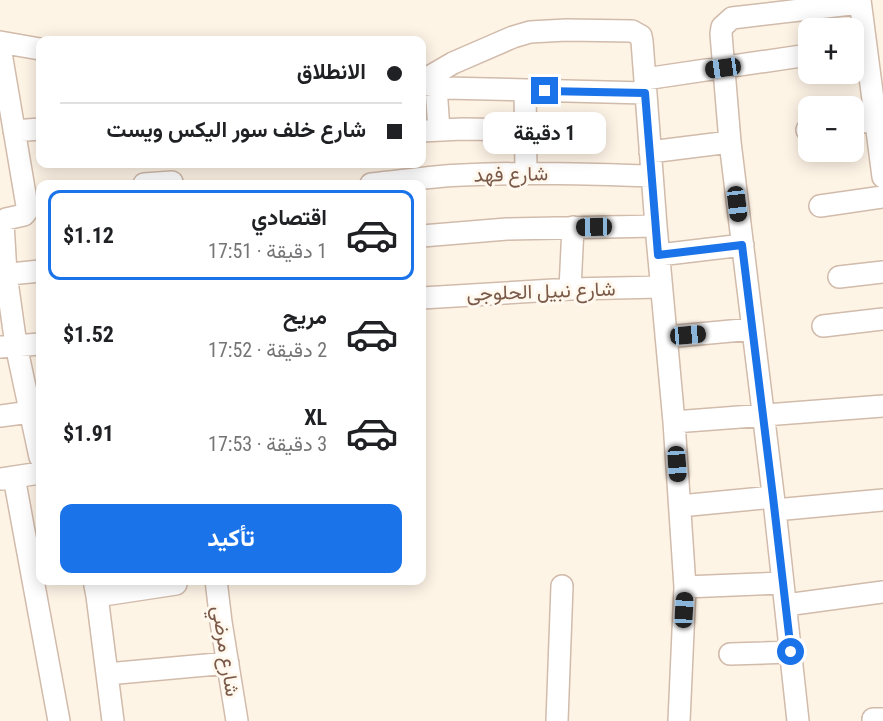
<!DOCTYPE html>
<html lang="ar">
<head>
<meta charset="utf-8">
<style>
  body { margin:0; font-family:"Roboto Condensed",Vazirmatn,sans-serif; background:#f2f2f2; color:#202124; direction:rtl; height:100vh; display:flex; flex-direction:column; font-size:22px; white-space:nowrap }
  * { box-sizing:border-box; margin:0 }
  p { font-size:20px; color:#757577 }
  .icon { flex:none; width:33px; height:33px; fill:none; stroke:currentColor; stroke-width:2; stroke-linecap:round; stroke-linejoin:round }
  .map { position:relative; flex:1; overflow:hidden; direction:ltr }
  .panel { position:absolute; left:36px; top:180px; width:390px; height:405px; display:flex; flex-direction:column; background:#fff; border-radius:12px; box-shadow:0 3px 15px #0003; direction:rtl }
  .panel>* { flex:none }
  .top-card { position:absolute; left:36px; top:36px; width:390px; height:132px; border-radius:12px; box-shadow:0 3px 15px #0003; direction:rtl; display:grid; align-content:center; height:132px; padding:0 24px; background:#fff }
  .controls { position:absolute; left:798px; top:18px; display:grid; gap:12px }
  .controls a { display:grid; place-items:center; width:66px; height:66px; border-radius:12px; background:#fff; box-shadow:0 3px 15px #0003; font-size:30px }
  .end { position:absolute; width:27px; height:27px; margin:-14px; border:8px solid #1a73e8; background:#fff; box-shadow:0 0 0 3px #fff }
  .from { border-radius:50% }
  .bubble { position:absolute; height:42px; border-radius:12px; background:#fff; box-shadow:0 3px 15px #0003; font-size:20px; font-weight:700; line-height:42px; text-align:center; direction:rtl }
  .car { position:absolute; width:18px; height:36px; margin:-18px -9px; border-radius:8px; box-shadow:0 0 4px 2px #0007; background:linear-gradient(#222 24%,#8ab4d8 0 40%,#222 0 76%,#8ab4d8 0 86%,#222 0) }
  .top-card b { display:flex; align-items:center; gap:21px; height:57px; font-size:22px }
  .top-card b+b { border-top:2px solid #e0e0e0 }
  .top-card i { width:15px; height:15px; background:#202124 }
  ul { padding:10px 0 0; list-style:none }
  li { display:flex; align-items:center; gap:18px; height:90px; margin:0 12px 9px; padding:0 12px; border:3px solid transparent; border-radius:12px }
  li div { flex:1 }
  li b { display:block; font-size:22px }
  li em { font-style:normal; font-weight:700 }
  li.selected { border-color:#1a73e8 }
  li>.icon { width:54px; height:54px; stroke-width:1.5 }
  .cta { display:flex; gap:12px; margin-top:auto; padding:12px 24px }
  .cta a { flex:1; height:69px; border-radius:12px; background:#1a73e8; color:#fff; font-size:24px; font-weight:700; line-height:69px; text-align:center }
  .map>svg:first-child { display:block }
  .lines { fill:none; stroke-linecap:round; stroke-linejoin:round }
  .minor-casing { stroke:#d1bbab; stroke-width:24 }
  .minor { stroke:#fff; stroke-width:21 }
  .route { stroke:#1a73e8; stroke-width:8 }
  .labels { text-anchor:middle; stroke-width:6; stroke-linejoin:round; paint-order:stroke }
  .street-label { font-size:20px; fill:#7a5948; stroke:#fff8ee }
</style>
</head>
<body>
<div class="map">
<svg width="883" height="721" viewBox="0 0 883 721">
  <rect width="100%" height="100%" fill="#fef4e6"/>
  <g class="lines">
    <g class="minor-casing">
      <path id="minor" d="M860,0l23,177
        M0,42l40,7
        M0,47l27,159v5l-3,4 -18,4 -3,3 3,52 10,71 24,112
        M645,79l163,-24
        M422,81l31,-18 60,-26 17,-5 36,-2 66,1 9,5 1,5 14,185 18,196 11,165 -6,134
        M422,84l24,4 199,5
        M436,87l3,43
        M525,90l1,83
        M854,123l22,-3
        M807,130h1
        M14,131l26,-2
        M422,131l40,-2 63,1
        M650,152l80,-10
        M144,184l28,-2
        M371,184c31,-3 61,-8 92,-9 63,-3 126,-1 189,1
        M820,206l63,-9
        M422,236l85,-7 149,-3
        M659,255l84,-10
        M0,275l40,-4
        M839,277l44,-5
        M570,289l3,-62
        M422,298l148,-9 91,-2
        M823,326l60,-7
        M666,337l87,-8
        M0,347l40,-3
        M0,416l30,-4
        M674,422l209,-16
        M14,477l45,244
        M1,479l39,-6
        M680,506l93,-9
        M775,510l108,-10
        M94,580l3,16 16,125
        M216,580l5,42 16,99
        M685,587l98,-4
        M97,596l79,-12
        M786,605l97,-13
        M730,654l61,-2
        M107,674l121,-11
        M873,719h10
        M557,721l5,-135
        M798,721l-23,-211 -45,-368 -9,-108 1,-7 10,-9 128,-15"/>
    </g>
    <use href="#minor" class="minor"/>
  </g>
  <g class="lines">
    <path class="route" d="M545,91l100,2 13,162 84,-10 31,252 18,155"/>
  </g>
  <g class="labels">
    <g class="street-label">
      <text transform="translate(511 174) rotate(-1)" y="7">شارع فهد</text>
      <text transform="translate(541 291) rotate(-2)" y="7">شارع نبيل الحلوجى</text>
      <text transform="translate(226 651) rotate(81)" y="7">شارع مرضي</text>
    </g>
  </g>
</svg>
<div class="controls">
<a>+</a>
<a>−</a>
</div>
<i class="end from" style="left:791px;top:652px"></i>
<i class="end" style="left:545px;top:91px"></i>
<div class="bubble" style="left:483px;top:112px;width:123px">1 دقيقة</div>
<i class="car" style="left:723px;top:68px;rotate:262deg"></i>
<i class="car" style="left:737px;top:204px;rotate:173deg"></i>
<i class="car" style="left:594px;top:227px;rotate:269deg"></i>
<i class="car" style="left:688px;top:335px;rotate:85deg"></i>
<i class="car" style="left:677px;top:464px;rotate:176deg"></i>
<i class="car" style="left:684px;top:610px;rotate:3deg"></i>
<div class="top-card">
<b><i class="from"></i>الانطلاق</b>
<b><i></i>شارع خلف سور اليكس ويست</b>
</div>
<section class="panel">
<ul>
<li class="selected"><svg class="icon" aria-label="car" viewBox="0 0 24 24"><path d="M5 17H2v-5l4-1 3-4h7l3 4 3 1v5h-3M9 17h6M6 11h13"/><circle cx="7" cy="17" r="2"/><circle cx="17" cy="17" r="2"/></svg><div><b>اقتصادي</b><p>1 دقيقة · 17:51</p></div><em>$1.12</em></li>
<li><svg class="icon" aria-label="car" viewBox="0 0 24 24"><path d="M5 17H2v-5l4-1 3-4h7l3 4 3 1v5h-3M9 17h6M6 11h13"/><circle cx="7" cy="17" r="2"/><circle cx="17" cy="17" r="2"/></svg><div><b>مريح</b><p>2 دقيقة · 17:52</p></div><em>$1.52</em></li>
<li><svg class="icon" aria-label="car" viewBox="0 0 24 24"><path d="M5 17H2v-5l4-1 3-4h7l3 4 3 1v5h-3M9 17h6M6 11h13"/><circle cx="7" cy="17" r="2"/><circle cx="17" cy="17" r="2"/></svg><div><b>XL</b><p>3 دقيقة · 17:53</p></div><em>$1.91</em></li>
</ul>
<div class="cta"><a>تأكيد</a></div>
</section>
</div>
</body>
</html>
